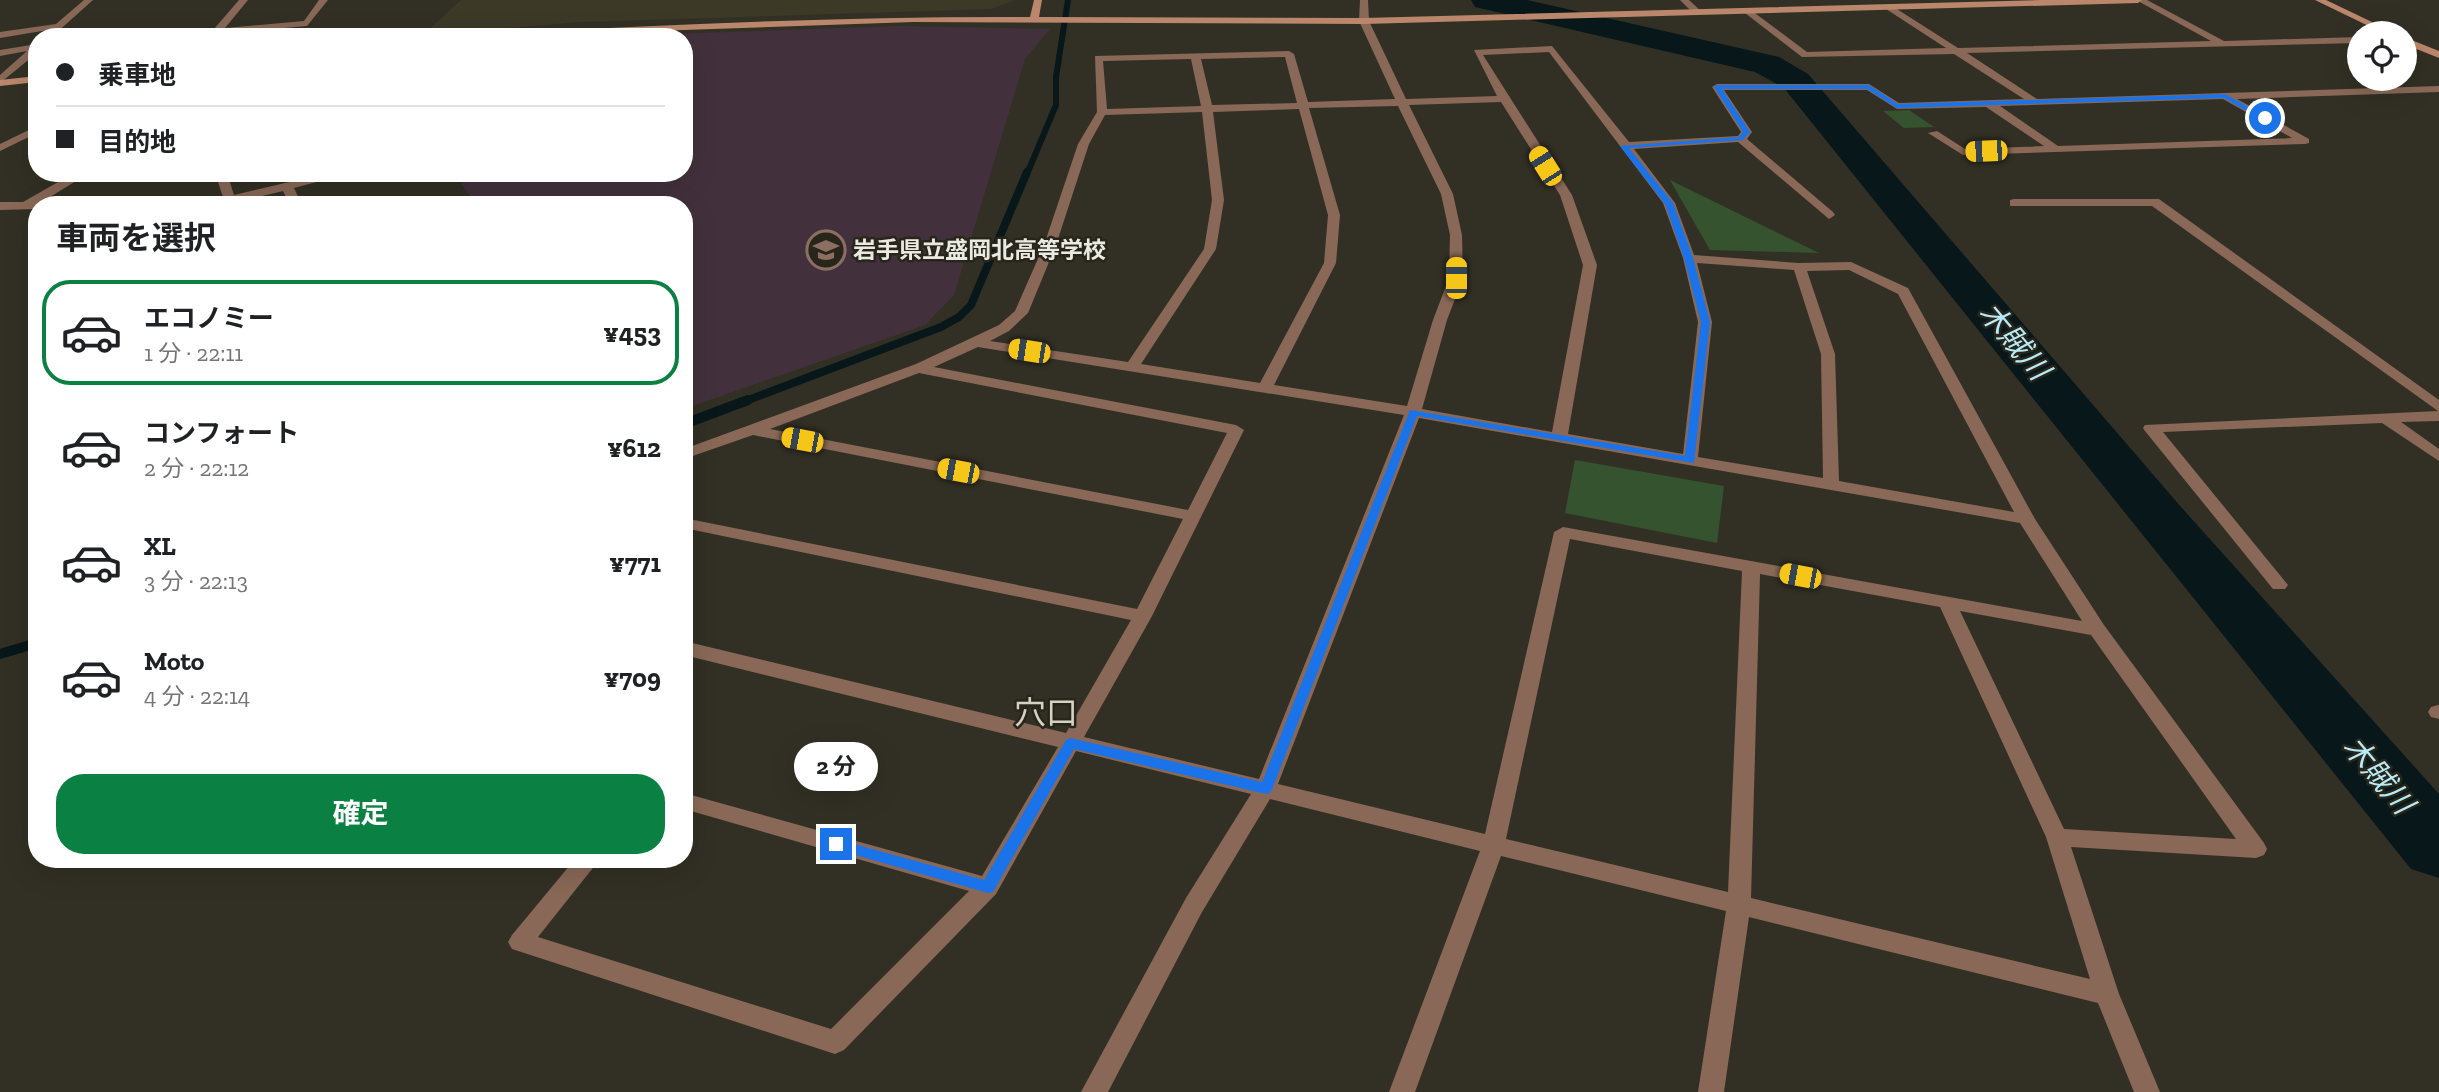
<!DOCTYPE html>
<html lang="ja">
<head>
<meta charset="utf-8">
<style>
  body { margin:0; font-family:"Zilla Slab","Noto Sans JP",serif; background:#f2f2f2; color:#202124; height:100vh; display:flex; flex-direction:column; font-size:26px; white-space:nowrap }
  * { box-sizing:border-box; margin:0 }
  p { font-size:23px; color:#757577 }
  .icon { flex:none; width:38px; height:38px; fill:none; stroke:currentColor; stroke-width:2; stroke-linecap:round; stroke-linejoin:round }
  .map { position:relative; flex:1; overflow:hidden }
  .sheet { position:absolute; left:28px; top:196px; width:665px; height:672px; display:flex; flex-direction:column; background:#fff; border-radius:28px; box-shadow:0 7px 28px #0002 }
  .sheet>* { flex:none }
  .top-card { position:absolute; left:28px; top:28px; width:665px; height:154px; border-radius:28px; box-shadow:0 7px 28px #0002; display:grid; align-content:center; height:154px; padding:0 28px; background:#fff }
  .tools { position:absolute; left:2347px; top:21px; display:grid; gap:14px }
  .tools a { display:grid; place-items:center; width:70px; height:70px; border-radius:50%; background:#fff; box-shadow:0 7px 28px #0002; font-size:35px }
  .end { position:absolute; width:32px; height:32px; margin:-16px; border:9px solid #1a73e8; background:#fff; box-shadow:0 0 0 4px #fff }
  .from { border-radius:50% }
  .bubble { position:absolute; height:49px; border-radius:24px; background:#fff; box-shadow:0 7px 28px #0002; font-size:23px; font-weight:700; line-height:49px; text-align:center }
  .car { position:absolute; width:21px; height:42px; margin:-21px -10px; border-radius:9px; box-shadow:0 0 5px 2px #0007; background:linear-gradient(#f5c518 24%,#345 0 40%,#f5c518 0 76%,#345 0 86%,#f5c518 0) }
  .top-card b { display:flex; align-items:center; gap:24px; height:66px; font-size:26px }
  .top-card b+b { border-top:2px solid #e0e0e0 }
  .top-card i { width:18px; height:18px; background:#202124 }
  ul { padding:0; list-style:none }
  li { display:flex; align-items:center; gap:21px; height:105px; margin:0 14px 10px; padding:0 14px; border:4px solid transparent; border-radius:28px }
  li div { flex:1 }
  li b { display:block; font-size:26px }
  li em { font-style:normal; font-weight:700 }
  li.selected { border-color:#0b8043 }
  li>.icon { width:63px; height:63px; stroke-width:1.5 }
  h2 { padding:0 28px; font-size:32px; line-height:84px }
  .action { display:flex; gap:14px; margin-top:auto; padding:14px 28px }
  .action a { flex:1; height:80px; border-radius:28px; background:#0b8043; color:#fff; font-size:28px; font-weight:700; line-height:80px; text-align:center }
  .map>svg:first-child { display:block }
  .built { fill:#3c3927 }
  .education { fill:#42313c }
  .green { fill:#35532e }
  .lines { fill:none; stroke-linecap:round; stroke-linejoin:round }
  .stream-far2 { stroke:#07171a; stroke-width:6 }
  .stream-far1 { stroke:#07171a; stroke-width:8 }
  .stream { stroke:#07171a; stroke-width:10 }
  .river { fill:#07171a; fill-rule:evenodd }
  .street { fill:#896857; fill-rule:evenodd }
  .secondary { fill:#bb876c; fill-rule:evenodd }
  .route { fill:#1a73e8 }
  .labels { text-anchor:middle; stroke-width:5; stroke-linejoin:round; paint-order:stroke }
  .far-poi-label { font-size:23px; font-weight:bold; fill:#eae9e2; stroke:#28261b; text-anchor:start }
  .water-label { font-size:30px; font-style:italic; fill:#b6ebf7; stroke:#28261b }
  .quarter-label { font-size:32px; fill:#d4d2c3; stroke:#28261b }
</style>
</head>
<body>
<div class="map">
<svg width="2439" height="1092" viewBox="0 0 2439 1092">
  <rect width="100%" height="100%" fill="#323024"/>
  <path class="built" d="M461,0h554l-24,9 -410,13 -158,13z"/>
  <path class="education" d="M900,26l150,3 -25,30 -71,236 -29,30 -241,84v-204h-208l-22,-32h230v-136h-99z"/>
  <path class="green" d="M1909,110l25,17 -30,1 -21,-17z
    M1670,180l149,73 -109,-3z
    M1575,460l149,26 -7,57 -152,-30z"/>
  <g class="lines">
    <path class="stream-far2" d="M1027,174l29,-69v-28l12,-77"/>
    <path class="stream-far1" d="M743,402l198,-75 18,-10 12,-12 56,-133"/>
    <path class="stream" d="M684,424l64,-24
      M0,654l37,-11"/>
    <path class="river" d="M1471,0h56l252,57 29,17 373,433 258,287v84l-28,-9 -627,-781 -29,-16 -280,-65z"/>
    <path class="street" d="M84,0h9l-38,34h-6l-1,-4 -48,8v-6l56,-8z
      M239,0h9l-23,28 79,-7 15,-21h9l-21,26 -87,8 -2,3h-67l63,-8z
      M1360,0h8l1,21 37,78 91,-3 -23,-46 78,-4 77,96 109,-6 3,-4 -29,-45 5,-3h152l30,19 125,-4 -70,-45 -152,3 -57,-44 3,-5 59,44 139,-4 -60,-39 3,-5 69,44 253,-7 -75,-41h11l77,41 135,-4v6l-392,10 70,46 402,-13v6l-202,7 72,40v4l-4,1 -342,11 -35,-22 9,-2 28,18 79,-3 -58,-39 -89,2 -30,-19h-143l28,42 -5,7 86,73 2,3 -6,4 -91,-77 -104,7 41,54 19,52 105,8 52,-1 57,26 127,231 69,106 160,218 3,6 -3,6 -8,3 -185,-11 48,147 41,98h-26l-36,-89 -349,-86 -25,175h-26l28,-181 -225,-55 -86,236h-26l91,-241 -210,-52 -68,113 -94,180h-27l105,-194 65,-104 -175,-43 -80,143 -152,156 -9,4 -323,-105 -4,-7 4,-7 63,-76h25l-62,78 293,92 138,-138 -285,-82v-16l298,83 76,-129 -374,-92v-14l382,92 65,-113 -447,-92v-10l453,91 46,-90 -430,-84 -69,24v-10l232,-85 83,-39 16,-14 29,-66 34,-101 19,-32 -2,-56 194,-5 5,3 14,48 87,-3 -36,-78zM1549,52l114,151 20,55 15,64 -15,132 -115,-20 29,-169 -25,-70 -89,-140zM1285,57l12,46 -85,2 -11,-46zM1191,59l10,47 -94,3 -4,-48zM2223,99l69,39 -234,8 -58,-40zM1501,102l59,93 23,70 -31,167 -130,-23 25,-89 16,-42 -1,-43 -9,-41 -44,-89zM1398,106l43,88 9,41 -1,43 -16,42 -26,86 -133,-21 62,-122 4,-48 -31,-107zM1299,109l29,106 -4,48 -64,120 -119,-19 75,-115 8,-49 -11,-88zM1202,112l10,88 -8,49 -76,113 -138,-21 19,-10 19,-18 28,-68 33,-101 16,-29zM1697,263l97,7 27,84 2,124 -125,-21 14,-135zM1849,270l49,24 116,218 -175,-31 -4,-127 -28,-83zM978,347l426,68 -145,364 -175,-42 68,-121 92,-186 -8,-5 -302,-58zM919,373l308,60 -39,77 -418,-81zM1419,418l601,105 62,98 -519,-94 -9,5 -69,302 -207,-50zM1570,539l172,32 -14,321 -222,-53zM1760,574l180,33 106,230 44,142 -339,-81zM1960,611l131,24 145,204 -172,-10z
      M1680,0h9l14,13 -8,2z
      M37,44v9l-37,30v-8l27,-24 -27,5v-6z
      M37,126v7l-37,18v-7z
      M74,173h15l-52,32v4l-37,1v-8h23z
      M215,173h12l7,22 94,-22h22l-56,15 8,17h-12l-7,-14 -53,13 -104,1 6,-4 91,-4z
      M2014,199h145l280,201v21l-38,1 38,27v12l-57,-38 -219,9 125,153 -3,4h-12l-128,-158 -2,-3 2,-3 293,-14 -286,-205h-142v-6z
      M2438,705h1v14l-8,-2 -3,-5 3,-5z"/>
    <path class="secondary" d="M1034,0h8l-3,17 325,1 676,-18h102l-4,3 -774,21 -451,-2 -436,15 5,-3c183,-9 365,-18 548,-17z
      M2315,0h11l69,33h-12z
      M2404,37l35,14v7l-35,-14z
      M37,76v6l-37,4v-6z"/>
  </g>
  <path class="route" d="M1717,85h152l29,19 327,-10 43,24 -6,2 -38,-22 -327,10 -30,-19h-145l28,43 -7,8 -114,8 44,55 20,55 17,64 -16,141 -277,-47 -146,376 -5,2 -192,-45 -81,143 -5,1 -157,-45v-8l5,-1 148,41 82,-140 4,-2 192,44 148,-372 275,46 16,-134 -17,-64 -19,-54 -45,-58 119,-9 4,-5 -29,-45z"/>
  <defs>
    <g id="school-ring" transform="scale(2.0125)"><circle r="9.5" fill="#28261b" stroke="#8d6e63" stroke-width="1.5"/><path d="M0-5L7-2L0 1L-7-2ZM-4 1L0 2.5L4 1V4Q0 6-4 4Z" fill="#8d6e63"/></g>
  </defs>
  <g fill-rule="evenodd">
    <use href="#school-ring" x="826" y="250"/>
  </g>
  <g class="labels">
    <g class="far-poi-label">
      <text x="853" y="258">岩手県立盛岡北高等学校</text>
    </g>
    <g class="water-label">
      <text transform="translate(2014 341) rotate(50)" y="10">木賊川</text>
      <text transform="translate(2378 775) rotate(50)" y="10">木賊川</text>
    </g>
    <g class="quarter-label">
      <text x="1046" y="724">穴口</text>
    </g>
  </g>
</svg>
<div class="tools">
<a><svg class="icon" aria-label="locate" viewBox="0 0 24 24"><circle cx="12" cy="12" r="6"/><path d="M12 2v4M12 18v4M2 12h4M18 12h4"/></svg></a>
</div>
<i class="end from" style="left:2265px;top:118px"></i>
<i class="end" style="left:836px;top:844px"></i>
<div class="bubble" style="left:794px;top:742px;width:84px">2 分</div>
<i class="car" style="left:1986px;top:151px;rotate:268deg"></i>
<i class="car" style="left:1545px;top:166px;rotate:328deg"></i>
<i class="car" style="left:1456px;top:278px;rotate:0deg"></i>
<i class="car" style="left:1029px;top:351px;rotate:279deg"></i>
<i class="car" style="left:802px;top:440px;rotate:281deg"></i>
<i class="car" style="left:958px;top:471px;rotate:281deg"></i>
<i class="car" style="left:1800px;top:576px;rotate:281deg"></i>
<div class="top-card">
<b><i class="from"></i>乗車地</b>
<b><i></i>目的地</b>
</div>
<section class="sheet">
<h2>車両を選択</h2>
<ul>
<li class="selected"><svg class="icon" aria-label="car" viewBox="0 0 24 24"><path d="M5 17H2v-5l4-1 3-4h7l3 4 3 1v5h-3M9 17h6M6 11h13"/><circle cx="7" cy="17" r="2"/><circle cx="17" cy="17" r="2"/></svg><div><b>エコノミー</b><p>1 分 · 22:11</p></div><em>¥453</em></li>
<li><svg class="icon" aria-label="car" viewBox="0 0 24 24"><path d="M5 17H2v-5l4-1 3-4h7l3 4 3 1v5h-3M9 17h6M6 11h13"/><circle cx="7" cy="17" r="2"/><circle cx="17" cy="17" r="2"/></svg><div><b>コンフォート</b><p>2 分 · 22:12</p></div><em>¥612</em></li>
<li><svg class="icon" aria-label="car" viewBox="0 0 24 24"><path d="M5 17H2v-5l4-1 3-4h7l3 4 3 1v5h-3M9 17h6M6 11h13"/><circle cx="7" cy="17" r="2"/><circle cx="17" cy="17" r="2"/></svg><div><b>XL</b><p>3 分 · 22:13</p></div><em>¥771</em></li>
<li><svg class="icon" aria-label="car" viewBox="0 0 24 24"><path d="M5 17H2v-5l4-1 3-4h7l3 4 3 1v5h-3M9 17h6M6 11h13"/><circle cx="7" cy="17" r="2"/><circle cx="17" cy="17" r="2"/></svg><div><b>Moto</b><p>4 分 · 22:14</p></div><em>¥709</em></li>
</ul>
<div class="action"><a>確定</a></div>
</section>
</div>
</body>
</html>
